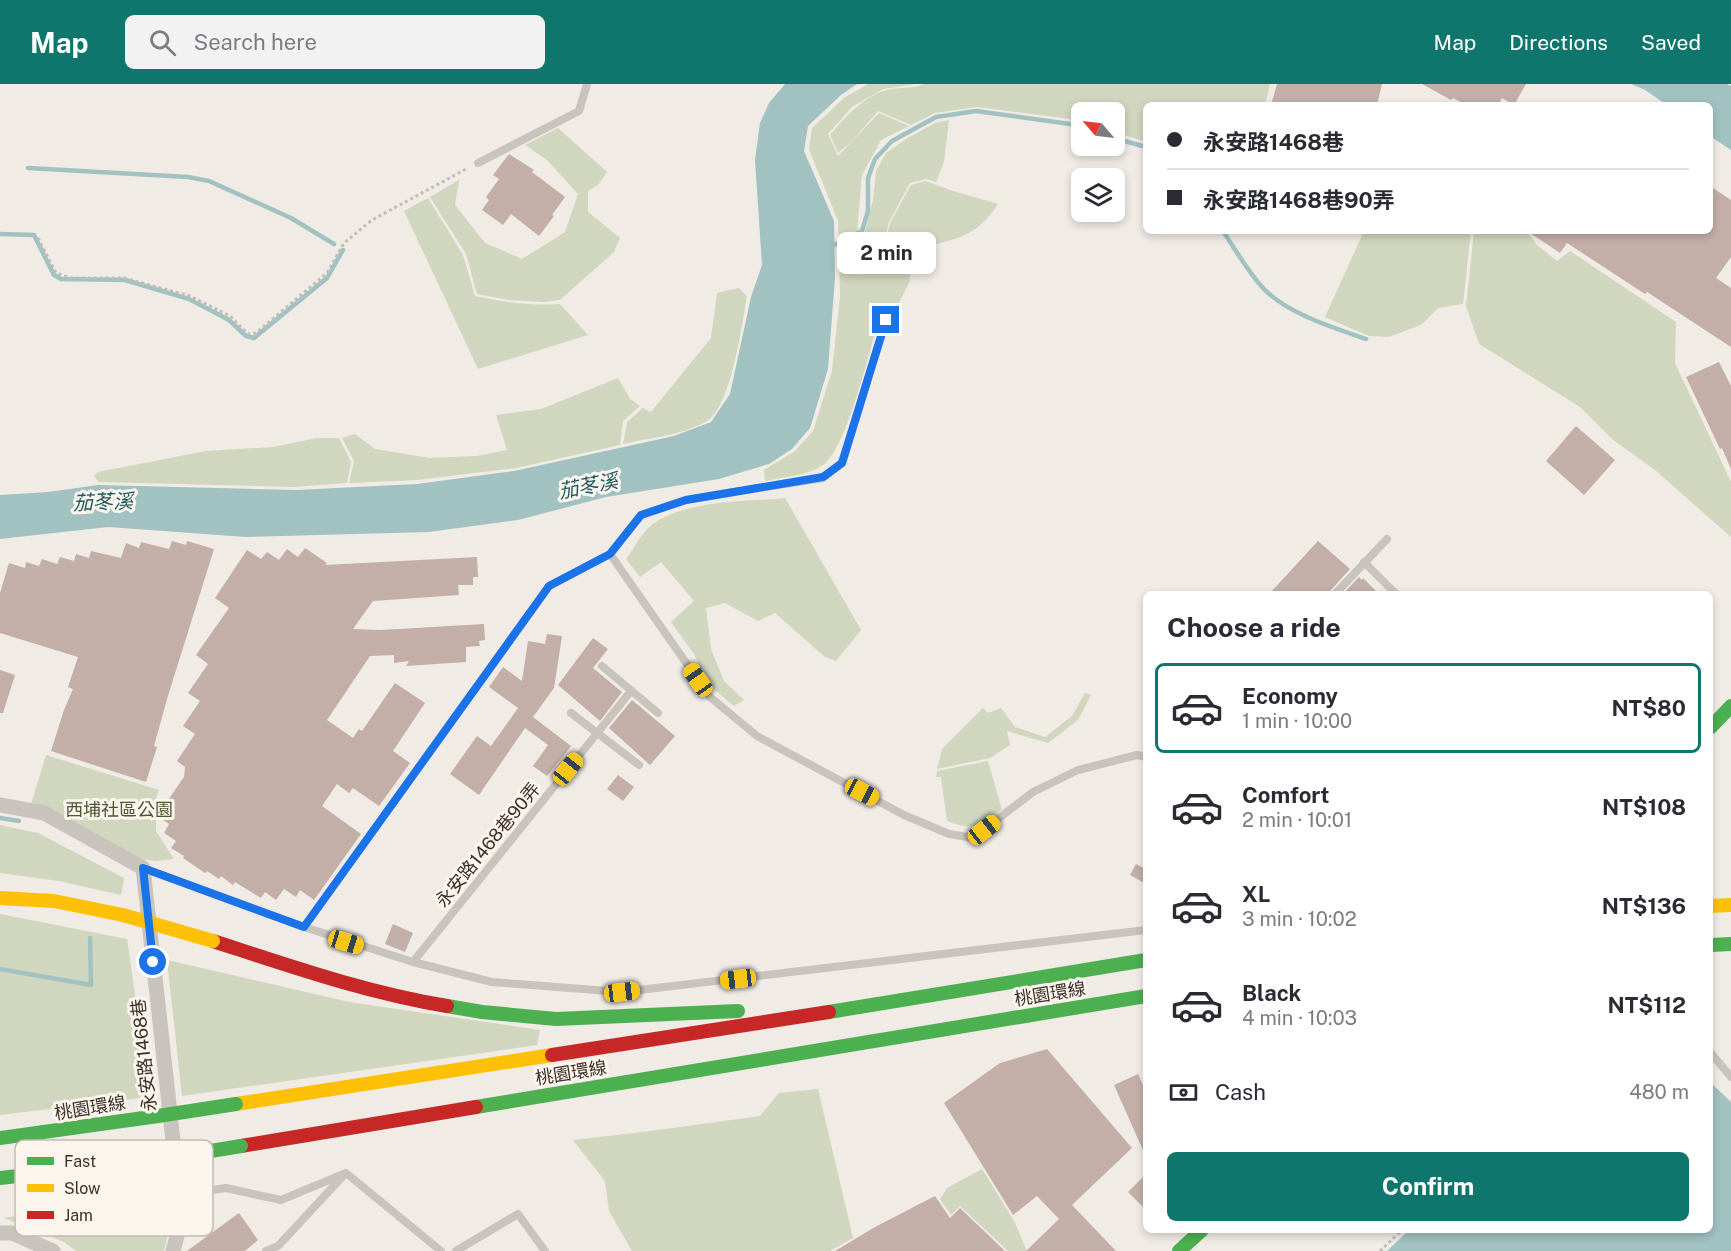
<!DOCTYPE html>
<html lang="en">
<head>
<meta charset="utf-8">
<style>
  body { margin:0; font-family:"Public Sans","Noto Sans TC",sans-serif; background:#f2f2f3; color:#2b2b33; height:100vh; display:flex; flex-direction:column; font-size:22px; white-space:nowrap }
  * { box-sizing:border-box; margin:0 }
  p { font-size:20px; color:#7c7c81 }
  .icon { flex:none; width:33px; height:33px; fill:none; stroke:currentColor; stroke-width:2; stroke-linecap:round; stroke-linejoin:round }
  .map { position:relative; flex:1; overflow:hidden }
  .side { position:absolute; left:1143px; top:507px; width:570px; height:642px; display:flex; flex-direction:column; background:#fff; border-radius:9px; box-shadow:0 3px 9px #0003 }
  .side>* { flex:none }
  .guide { position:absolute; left:1143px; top:18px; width:570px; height:132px; border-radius:9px; box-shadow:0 3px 9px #0003; display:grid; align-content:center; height:132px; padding:0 24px; background:#fff }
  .needle { width:39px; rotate:298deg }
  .fabs { position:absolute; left:1071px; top:18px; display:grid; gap:12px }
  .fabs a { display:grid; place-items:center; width:54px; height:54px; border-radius:9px; background:#fff; box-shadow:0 3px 9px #0003; font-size:30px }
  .end { position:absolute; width:27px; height:27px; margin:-14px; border:8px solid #1a73e8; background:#fff; box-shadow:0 0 0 3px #fff }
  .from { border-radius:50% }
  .bubble { position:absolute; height:42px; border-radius:9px; background:#fff; box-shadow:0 3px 9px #0003; font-size:20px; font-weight:700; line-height:42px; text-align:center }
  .car { position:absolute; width:18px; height:36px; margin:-18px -9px; border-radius:8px; box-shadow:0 0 4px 2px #0007; background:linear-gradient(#f5c518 24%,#345 0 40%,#f5c518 0 76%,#345 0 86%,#f5c518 0) }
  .guide b { display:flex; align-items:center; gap:21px; height:57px; font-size:22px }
  .guide b+b { border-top:2px solid #e1e1e2 }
  .guide i { width:15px; height:15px; background:#2b2b33 }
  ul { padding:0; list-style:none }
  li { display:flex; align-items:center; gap:18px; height:90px; margin:0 12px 9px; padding:0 12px; border:3px solid transparent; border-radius:9px }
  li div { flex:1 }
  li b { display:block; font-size:22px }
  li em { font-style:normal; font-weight:700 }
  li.selected { border-color:#0f766e }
  li>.icon { width:54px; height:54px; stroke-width:1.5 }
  h2 { padding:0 24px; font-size:27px; line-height:72px }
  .pay { display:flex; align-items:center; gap:15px; height:66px; padding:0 24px; font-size:22px }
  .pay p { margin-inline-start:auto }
  .primary-button { display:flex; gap:12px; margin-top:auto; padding:12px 24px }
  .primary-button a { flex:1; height:69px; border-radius:9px; background:#0f766e; color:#fff; font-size:24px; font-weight:700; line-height:69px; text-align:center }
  header { display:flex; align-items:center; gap:36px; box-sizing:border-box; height:84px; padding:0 30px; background:#0f766e; color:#fff }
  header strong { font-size:28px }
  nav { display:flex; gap:33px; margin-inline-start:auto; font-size:21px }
  .search { width:420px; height:54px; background:#f2f2f3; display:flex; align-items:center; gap:15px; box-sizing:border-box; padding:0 21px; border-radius:9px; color:#7c7c81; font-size:22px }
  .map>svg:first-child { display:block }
  .green { fill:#d1d6bf }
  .water { fill:#a1c2c1 }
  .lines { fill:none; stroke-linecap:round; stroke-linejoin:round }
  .stream { stroke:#a1c2c1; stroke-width:4.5 }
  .building { fill:#c3afa7 }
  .path { stroke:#c2bbb6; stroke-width:3; stroke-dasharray:3 3; stroke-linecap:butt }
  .lane { stroke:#c9c3be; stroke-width:8 }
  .street { stroke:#c9c3be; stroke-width:15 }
  .fast { stroke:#4caf50; stroke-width:14 }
  .slow { stroke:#ffc107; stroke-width:14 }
  .jam { stroke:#c62828; stroke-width:14 }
  .fast-bridge { stroke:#4caf50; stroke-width:14 }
  .slow-bridge { stroke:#ffc107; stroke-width:14 }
  .route { stroke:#1a73e8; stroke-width:8 }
  .labels { text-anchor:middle; stroke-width:6; stroke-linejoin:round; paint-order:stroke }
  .park-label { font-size:18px; fill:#4a5a2e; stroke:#fbf5ee }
  .street-label { font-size:18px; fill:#3b302b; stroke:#fbf5ee }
  .water-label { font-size:20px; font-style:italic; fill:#1f5a5e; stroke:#fbf5ee }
  .key { fill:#fbf5ee; stroke:#c1bab4; stroke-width:1.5 }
  .key-label { font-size:16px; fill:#3b302b }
</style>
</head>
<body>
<header>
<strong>Map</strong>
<div class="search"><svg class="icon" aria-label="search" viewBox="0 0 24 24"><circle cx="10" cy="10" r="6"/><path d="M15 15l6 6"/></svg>Search here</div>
<nav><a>Map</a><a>Directions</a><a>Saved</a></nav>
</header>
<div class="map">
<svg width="1731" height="1167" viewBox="0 0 1731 1167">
  <rect width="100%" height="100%" fill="#f0ebe5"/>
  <path class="green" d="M868,0h48l-33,5 -31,18 -24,27 10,22 41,-43 30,13 -28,14 -19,35 -4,44 -1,37 4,19 20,-13 9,-39 21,-38 14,-4 28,10 45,13c-23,35 -45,36 -84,45l-5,34 -11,22 -16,4c-11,33 -34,139 -59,156 -17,11 -39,12 -58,16l-1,-11 31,-19 18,-20 19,-60 8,-75 -2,-75 -29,-72 3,-21 32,-30z
    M925,0h345l-5,21h-119v37l-31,-10 -1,-20h-32l-1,10 -11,-3 -93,-12 -42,6 -24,12 -33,-14 -26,30 -14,12 -8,-18c14,-17 35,-40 57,-45 13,-3 26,-1 38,-6z
    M949,36l-5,42 -8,20 -10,-3 -16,4 -21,39 -10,39 -16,11 -4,-17 14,-55 3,-29 10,-18 20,-14 29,-16z
    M558,44l49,44 -9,13 -10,6v21l32,26 -6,14 -54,48 -16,2 -35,-2 -32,-6 -11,-40 -36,-57 29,-17 -4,25 30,38 37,16 43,-27 13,-38 -31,-34 -22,-15z
    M428,114l35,57 12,41c28,6 56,10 85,8l28,31 -110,34 -74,-158z
    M1364,147h107l-8,73 -25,4 -17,17 -32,12 -20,-1 -44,-19z
    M1474,147h52l11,14 20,16 13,-10 106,71 -1,41 56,119v55l-76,-67 -43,-31 -32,-32 -101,-63 -13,-38z
    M739,204l8,8c-5,28 -16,111 -40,125 -24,14 -57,17 -84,23l4,-22 16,-14 8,4 60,-74 6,-45z
    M618,294l12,21 10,7 -17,15 -3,24 -104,23 -99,12 -68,3 5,-22 -12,-23 13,-4 20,15 54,9 48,-2 30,-6 -11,-35 45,-6z
    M317,354h22l12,24 -4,21 -53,4 -195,-5 -5,-6 4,-4 108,-21 67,-4z
    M785,414l76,132 -25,31 -11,-4 -50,-44 -17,8 -33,-18 -19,5 5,41 13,32 20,19 -10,6 -25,-21 -15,-31 -23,-32 23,-21 -33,-39 -21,15 -14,-18c7,-9 13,-21 21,-30 30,-29 98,-27 138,-31z
    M1085,609l6,2 -13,25 -30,23 -41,-12 3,14 -20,13 -53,11 5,-20 41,-41 5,5 13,-5 14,19 30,10 27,-21z
    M46,671l113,35 -8,23 5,8v10l18,28 -19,2 -17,-2 -107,-55z
    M988,677l14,49c-23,16 -28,21 -55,11l-6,-44h-5l1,-6z
    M0,741l38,8 86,45 -3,17 -62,-14 -59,-8z
    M0,830l127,25 23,158 -150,18z
    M167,876l182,42 191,28 -3,15 -355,51z
    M818,1005l35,149 -23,13h-198l-23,-40 -4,-30 -32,-41 78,-9 109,-15 19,-23z
    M982,1085l32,52 13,30h-19l-48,-45 -9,9 -11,-16 7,-11z
    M167,1103l3,38 -6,26h-88l-12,-9 -60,-24z"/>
  <path class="water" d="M785,0h72l-16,11 -33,31 -4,25 30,70 1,57 -7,91 -18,59 -18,21 -23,15 -50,15 -113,18 -88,23 -89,12 -183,5 -138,-10 -108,12v-44l48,-3 50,-7 198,5 121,-6 97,-13 160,-35 37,-14 19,-28 21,-97 11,-32 -7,-105 5,-37 9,-20z
    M1631,0h96l4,2v64l-21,-14v-31h-43l-22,-15z
    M1710,998l21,20v149h-344l22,-21h301z"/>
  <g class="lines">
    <path class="stream" d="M1114,54l32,9
      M28,84l160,9 21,4 82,37 43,26
      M1223,147c12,18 28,46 43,60 25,24 69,37 100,48
      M0,150l34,1 20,40 7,4 64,1 64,19 40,21 17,16 8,2 73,-60 16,-28
      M834,161l28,-14 6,-20v-33l7,-19 17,-18 44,-24 40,-6 94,13 12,4
      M0,734l19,3
      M0,885l91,16 -1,-47"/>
  </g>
  <path class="building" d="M1277,0h105l-5,21h-106z
    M1422,0h104l-12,21 -12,-7 -4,7h-32l-13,-7 -2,2z
    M509,70l25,16 -2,2 33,25 -13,18 2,1 -15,20 -28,-22 -8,11 -21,-15 7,-10 -3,-3 13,-18 -6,-4z
    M1710,102l21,14v57l-15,21 15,10v59l-84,-55 -2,2 -78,-51 -7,10 -33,-22h183z
    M1719,278l12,24v83l-9,-21 -2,1 -34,-72z
    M1576,342l39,34 -31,35 -38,-34z
    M172,457l14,4 1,-4 27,8 -47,150 -13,47 3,1 -11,35 -95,-31 13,-41 9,-21 -5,-2 10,-30 -78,-24v-40l9,-30 16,5 1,-6 13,4 3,-7 15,5 3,-7 14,4 2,-7 13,4 2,-7 30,7 5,-15 13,5 2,-6 28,7z
    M1318,457l32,28 -19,21 -2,4h-60z
    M305,464l22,15 -2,2 152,-8 1,20h-5v8h-15l1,10 -86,6 -20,28 28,1 103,-6 1,16 -6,1 1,5 -14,1v15l-60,4 3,-5 -15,2v-8l-24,1 -43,64 26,18 6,-9 3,2 33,-48 30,20 -32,48 17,12 -31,43 -26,-18 -4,5 -12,-9 -15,22 39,28 -47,66 -14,-10 -4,7 -12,-8 -8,11 -11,-8 -4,6 -26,-16 -2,3 -12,-9 -2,3 -12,-8 -2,2 -22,-15 1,-2 -13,-8 5,-7 -12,-8 5,-9 -12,-8 27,-39 1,-10 -8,-6 18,-27 -12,-8 17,-25 -12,-8 20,-29 -12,-9 33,-47 -14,-10 32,-48 14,9 6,-7 12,8 8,-11 11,8z
    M1359,493l3,3 1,-2 16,16h-36z
    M547,550l15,2 -8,52 -21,29 38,29 -24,30 -14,-10 15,-21 -23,-17 -46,67 -29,-21 27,-38 14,10 27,-38 -29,-21 14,-20 19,14 6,-40 17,3z
    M593,554l15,11 -15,19 29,24 -22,29 -42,-36z
    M0,586l15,5 -12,38h-3z
    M632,616l43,36 -25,29 -41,-37z
    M618,691l16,12 -11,14 -16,-12z
    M1136,780l10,5v15l-16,-9z
    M393,840l20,9 -8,19 -20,-8z
    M1047,965l85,99 -60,57 44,46h-90l33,-32 -22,-23 -24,19 -69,-112 56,-40z
    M1138,990l8,18v65l-32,-72z
    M1146,1090v36l-18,-18z
    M935,1112l15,22 10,-10 45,43h-170l40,-24z
    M239,1129l19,27 -13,11h-58z"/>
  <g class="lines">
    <path class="path" d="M38,154l18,35 14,5h54l66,18 40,20 18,18 8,-1 71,-60 17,-30 28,-23 96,-52
      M1380,1167l22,-21"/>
    <path class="lane" d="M478,79l101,-52 8,-27
      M610,470l100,143 47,39 147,79 45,19 24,4 60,-46 45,-22 59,-15 9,2
      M1364,478l32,32
      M1335,510l52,-55
      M602,582l56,47
      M571,629l68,52
      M143,784l161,59 245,-341 61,-32 31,-39 44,-15 138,-22 19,-15 44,-143
      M304,843l109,35 79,20 130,10 524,-62
      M413,878l218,-271
      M1710,968l21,25
      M179,1111l47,-7 55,12 65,-27 95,78
      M266,1167l12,-5 66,-71
      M456,1167l62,-37 27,37"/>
    <path class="street" d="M0,721l44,8 99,55 36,327 4,19 -10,37
      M0,1149h12l41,18"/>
    <path class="fast" d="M1710,644l21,-22
      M1710,861l21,-1
      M447,922l35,6 74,7 182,-8
      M829,928l317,-52
      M476,1023l670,-111
      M0,1054l158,-22
      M0,1094l162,-19
      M1179,1167l23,-21"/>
    <path class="slow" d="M0,814l54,3 69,14
      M1710,822l21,-1
      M236,1020l316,-49"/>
    <path class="jam" d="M213,857c77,25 154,52 234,65
      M552,971l277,-43
      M241,1062l235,-39"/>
    <path class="fast-bridge" d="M158,1032l78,-12
      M162,1075l79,-13"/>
    <path class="slow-bridge" d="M123,831l90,26"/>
  </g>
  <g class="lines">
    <path class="route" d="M153,878l-10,-94 161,59 245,-341 61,-32 31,-39 45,-15 137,-23 19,-14 44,-143"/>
  </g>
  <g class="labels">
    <g class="park-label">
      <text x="119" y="732">西埔社區公園</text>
    </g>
    <g class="street-label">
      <text transform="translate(488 761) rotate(-51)" y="6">永安路1468巷90弄</text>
      <text transform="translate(1050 910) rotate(-9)" y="6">桃園環線</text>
      <text transform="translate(144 971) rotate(-96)" y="6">永安路1468巷</text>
      <text transform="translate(571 989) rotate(-9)" y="6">桃園環線</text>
      <text transform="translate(90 1024) rotate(-9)" y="6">桃園環線</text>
    </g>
    <g class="water-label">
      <text transform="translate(588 402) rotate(-11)" y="7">茄苳溪</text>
      <text transform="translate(103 418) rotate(-2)" y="7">茄苳溪</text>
    </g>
  </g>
  <rect x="15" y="1056" width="198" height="96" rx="9" class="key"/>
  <rect x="27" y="1073" width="27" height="8" fill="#4caf50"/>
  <rect x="27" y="1100" width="27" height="8" fill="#ffc107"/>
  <rect x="27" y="1127" width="27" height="8" fill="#c62828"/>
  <g class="key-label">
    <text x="64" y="1083">Fast</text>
    <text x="64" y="1110">Slow</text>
    <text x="64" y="1137">Jam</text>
  </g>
</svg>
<div class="fabs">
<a><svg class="needle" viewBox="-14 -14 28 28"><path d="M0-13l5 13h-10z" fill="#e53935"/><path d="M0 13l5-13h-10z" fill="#7c7c81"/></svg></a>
<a><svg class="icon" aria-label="layers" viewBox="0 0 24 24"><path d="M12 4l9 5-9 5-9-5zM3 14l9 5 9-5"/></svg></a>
</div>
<i class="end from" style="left:153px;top:878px"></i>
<i class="end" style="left:886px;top:236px"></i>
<div class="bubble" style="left:837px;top:148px;width:99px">2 min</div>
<i class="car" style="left:698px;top:596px;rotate:325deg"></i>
<i class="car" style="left:568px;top:685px;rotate:39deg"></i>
<i class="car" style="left:862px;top:708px;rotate:118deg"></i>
<i class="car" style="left:984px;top:746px;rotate:52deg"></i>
<i class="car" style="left:346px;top:858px;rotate:107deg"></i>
<i class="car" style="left:738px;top:895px;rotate:263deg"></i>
<i class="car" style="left:622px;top:908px;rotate:83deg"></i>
<div class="guide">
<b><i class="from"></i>永安路1468巷</b>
<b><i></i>永安路1468巷90弄</b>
</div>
<section class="side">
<h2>Choose a ride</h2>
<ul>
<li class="selected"><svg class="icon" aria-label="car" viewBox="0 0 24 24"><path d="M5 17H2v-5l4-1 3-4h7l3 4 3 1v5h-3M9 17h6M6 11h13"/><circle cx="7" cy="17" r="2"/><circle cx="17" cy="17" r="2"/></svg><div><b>Economy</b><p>1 min · 10:00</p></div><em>NT$80</em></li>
<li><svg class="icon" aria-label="car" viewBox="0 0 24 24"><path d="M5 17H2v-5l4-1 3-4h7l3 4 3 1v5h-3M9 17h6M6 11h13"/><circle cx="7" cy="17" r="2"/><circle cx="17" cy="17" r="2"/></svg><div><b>Comfort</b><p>2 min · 10:01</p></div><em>NT$108</em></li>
<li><svg class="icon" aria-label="car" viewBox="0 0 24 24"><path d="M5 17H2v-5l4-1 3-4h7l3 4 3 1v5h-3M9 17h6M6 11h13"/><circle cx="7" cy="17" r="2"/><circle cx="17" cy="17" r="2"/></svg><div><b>XL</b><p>3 min · 10:02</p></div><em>NT$136</em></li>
<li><svg class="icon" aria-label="car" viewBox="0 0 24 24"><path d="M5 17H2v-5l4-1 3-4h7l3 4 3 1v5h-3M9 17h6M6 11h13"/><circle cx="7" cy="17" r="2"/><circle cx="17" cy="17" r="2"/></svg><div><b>Black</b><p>4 min · 10:03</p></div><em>NT$112</em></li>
</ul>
<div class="pay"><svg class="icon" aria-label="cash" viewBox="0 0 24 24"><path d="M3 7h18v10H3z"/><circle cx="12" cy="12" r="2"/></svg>Cash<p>480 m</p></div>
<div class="primary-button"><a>Confirm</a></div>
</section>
</div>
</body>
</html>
